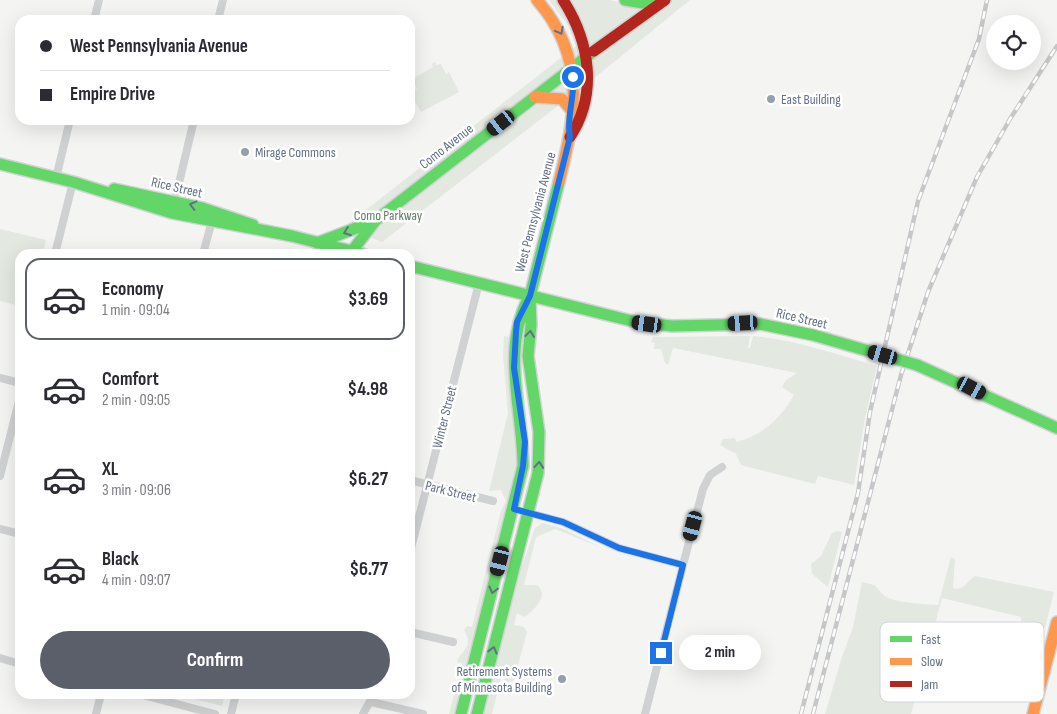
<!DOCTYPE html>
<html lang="en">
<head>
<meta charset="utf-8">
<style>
  body { margin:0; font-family:"Sofia Sans Condensed",sans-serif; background:#f7f7f7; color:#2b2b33; height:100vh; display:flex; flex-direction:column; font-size:19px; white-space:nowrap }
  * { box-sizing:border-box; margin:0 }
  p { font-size:16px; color:#7c7c81 }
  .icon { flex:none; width:28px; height:28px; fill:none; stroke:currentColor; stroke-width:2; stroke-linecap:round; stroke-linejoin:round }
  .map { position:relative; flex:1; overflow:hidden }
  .side { position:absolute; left:15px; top:249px; width:400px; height:450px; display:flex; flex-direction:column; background:#fff; border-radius:15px; box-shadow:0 5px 20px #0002 }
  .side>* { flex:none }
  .hud { position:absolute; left:15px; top:15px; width:400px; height:110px; border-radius:15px; box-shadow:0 5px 20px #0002; display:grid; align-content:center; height:110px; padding:0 25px; background:#fff }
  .buttons { position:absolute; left:986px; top:15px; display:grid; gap:10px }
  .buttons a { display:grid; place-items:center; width:55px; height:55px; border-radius:50%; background:#fff; box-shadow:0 5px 20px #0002; font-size:25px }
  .end { position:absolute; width:22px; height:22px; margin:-11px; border:6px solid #1a73e8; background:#fff; box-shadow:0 0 0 2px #fff }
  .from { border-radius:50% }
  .bubble { position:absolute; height:35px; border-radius:18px; background:#fff; box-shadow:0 5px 20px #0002; font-size:16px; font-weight:700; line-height:35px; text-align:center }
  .car { position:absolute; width:15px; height:30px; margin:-15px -8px; border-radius:6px; box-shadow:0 0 4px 1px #0007; background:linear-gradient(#222 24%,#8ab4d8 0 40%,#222 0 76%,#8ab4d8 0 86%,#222 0) }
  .hud b { display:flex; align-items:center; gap:18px; height:48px; font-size:19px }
  .hud b+b { border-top:1px solid #e1e1e2 }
  .hud i { width:12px; height:12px; background:#2b2b33 }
  ul { padding:9px 0 0; list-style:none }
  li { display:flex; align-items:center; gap:15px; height:82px; margin:0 10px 8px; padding:0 15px; border:2px solid transparent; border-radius:15px }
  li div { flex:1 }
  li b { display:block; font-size:19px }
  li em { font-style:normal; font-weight:700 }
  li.current { border-color:#5b5f69 }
  li>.icon { width:45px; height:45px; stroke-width:1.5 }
  .primary-button { display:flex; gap:10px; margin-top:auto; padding:10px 25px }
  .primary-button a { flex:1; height:58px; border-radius:30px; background:#5b5f69; color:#fff; font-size:20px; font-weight:700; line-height:58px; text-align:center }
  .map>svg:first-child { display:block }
  .green { fill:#e3e8e1 }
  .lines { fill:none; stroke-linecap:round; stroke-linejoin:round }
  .fast-casing { stroke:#d1d3d3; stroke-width:14 }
  .slow-casing { stroke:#d1d3d3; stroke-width:14 }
  .jam-casing { stroke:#d1d3d3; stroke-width:14 }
  .street { stroke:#d0d1d2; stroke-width:8 }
  .fast { stroke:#63d668; stroke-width:11 }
  .slow { stroke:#ff974d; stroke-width:11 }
  .jam { stroke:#b3261e; stroke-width:11 }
  .rail-casing { stroke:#c6c7c8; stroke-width:4.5 }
  .rail { stroke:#fff; stroke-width:2.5; stroke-dasharray:8; stroke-linecap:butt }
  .fast-bridge-casing { stroke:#d1d3d3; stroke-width:14; stroke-linecap:butt }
  .fast-bridge { stroke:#63d668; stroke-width:11 }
  .oneway { stroke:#637085 }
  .route { stroke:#1a73e8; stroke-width:6 }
  .poi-dot { fill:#969fac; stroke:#fff; stroke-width:2 }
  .labels { text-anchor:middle; stroke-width:5; stroke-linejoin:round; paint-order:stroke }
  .poi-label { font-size:14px; fill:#637085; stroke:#fff; text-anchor:start }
  .street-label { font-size:14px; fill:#637085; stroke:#fff }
  .park-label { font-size:14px; fill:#637c63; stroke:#fff }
  .key { fill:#fff; stroke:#d0d4da; stroke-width:1 }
  .key-label { font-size:14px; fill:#637085 }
</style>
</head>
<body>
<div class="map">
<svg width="1057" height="714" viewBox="0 0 1057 714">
  <rect width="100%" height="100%" fill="#f4f5f3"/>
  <path class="green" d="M549,0h8l4,5 18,39 8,-6 -5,-17 -12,-21h39l19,4 6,-4h56l-87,71 -221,171 -38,-15 232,-181 -7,-19z
    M435,62l1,3 5,-1 5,10 3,-2 10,20 -38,20 -11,-19 7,-4 -5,-10 21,-12 -1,-3z
    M0,229l46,11 -3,14h-23v52l-20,-5z
    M504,336l6,1 9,99 -1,32 -63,246h-6l13,-51 -5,-1c4,-13 18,-14 7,-32l3,-4 5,1 29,-116 5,-10 -5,-11 -12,1 19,-78 -5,-58z
    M750,336l-2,12h2l3,-12c43,4 83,18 124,30l-12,52 -11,67 -36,-9 -3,8 -74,-19 -5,-11 -16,-9 3,-6 12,-1 1,4c27,-7 44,-23 58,-47l-12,-8 4,-7 11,-7 -124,-25 -5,17 -3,-2 -4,-14h-7l1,-6 -4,-1 2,-5z
    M543,523l21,6 36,18 -45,-18 -19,8 -12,48h13c13,11 -3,25 -12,32l-8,-4 -3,12 10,2 3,5 -13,48 -6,3 -7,-6 -9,37h-11l33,-125 21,-61z
    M838,531l4,1 -14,55 -16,-13 -1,-10 10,-8 11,-23z
    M951,557l4,2 -2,29c10,4 15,-8 22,-12l79,16 -9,36 -24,-7v-4l-79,-19 -31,116h-86l16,-54 12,-33 9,-45c19,4 11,4 23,14 10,7 40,8 53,9z
    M175,694h50l-3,12z"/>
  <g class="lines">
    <g class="fast-casing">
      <path id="fast" d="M625,0l18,3 20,-3
        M0,164l73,18 99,31 120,23 71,18
        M114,189l88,19 51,17
        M317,243l55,-21
        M352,251l24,-31 218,-169
        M410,266l226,56 36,4 88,-2 53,11
        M917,365l140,63
        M461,714l62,-248c0,-56 -22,-114 5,-167
        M477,714l61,-241 1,-41 -11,-76 3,-31 -1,-29 29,-114"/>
    </g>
    <g class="slow-casing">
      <path id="slow" d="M537,0c50,57 39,114 22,182
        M535,97l27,2 10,12
        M1033,714l24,-92"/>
    </g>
    <g class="jam-casing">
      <path id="jam" d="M563,0c27,42 35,94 7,137
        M594,51l71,-51"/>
    </g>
    <path class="street" d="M94,20l5,-20
      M218,20l5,-20
      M56,178l14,-58
      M174,204l20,-84
      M55,254l18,-72
      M203,254l10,-37
      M0,378l20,5
      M0,476l20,-79
      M410,480l83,21
      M514,509l49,13 56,26 64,17 -38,149
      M0,529l20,5
      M410,552l69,-269
      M683,565l20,-76 7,-14 12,-8
      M410,632l43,10
      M0,658l20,6
      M139,694l76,20
      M371,702l52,12
      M96,714l5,-20
      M231,714l5,-20
      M363,714l11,-20"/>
    <use href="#fast" class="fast"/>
    <use href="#slow" class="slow"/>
    <use href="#jam" class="jam"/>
    <g class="rail-casing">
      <path id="rail" d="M801,714l57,-221 12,-81 48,-211 61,-162 8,-39
        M813,714l88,-339 27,-83 49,-115 33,-58 47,-73"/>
    </g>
    <use href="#rail" class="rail"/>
    <g class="fast-bridge-casing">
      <path id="fast-bridge" d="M813,335l104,30"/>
    </g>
    <use href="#fast-bridge" class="fast-bridge"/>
  </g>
  <defs><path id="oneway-chevron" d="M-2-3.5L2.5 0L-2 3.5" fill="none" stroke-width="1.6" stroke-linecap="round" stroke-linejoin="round" transform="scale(1.25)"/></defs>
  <g class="oneway">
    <use href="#oneway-chevron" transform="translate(560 31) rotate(62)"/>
    <use href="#oneway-chevron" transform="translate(193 205) rotate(-166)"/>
    <use href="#oneway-chevron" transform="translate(347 232) rotate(160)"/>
    <use href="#oneway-chevron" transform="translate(530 334) rotate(-83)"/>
    <use href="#oneway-chevron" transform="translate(539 465) rotate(-85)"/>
    <use href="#oneway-chevron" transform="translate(493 590) rotate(104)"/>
    <use href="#oneway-chevron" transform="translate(493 650) rotate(-76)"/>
  </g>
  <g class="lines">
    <path class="route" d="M573,77c2,20 -7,41 -3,60l-40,159 -13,26 -1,10 -2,36 11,74 -2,24 -9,43 49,13 56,26 64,17 -22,88"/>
  </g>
  <g class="poi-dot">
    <circle cx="771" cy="99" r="5"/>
    <circle cx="245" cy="152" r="5"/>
    <circle cx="562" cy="679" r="5"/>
  </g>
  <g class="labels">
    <g class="poi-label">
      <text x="781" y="104">East Building</text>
      <text x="255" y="157">Mirage Commons</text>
      <text x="552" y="676" text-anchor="end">Retirement Systems<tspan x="552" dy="16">of Minnesota Building</tspan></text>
    </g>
    <g class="street-label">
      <text transform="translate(446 146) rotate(-38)" y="5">Como Avenue</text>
      <text transform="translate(177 187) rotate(13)" y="5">Rice Street</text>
      <text transform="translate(535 212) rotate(-75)" y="5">West Pennsylvania Avenue</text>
      <text transform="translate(802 318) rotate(13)" y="5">Rice Street</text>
      <text transform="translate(444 417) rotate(-76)" y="5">Winter Street</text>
      <text transform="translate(451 491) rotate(14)" y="5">Park Street</text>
    </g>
    <g class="park-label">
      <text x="388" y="220">Como Parkway</text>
    </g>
  </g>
  <rect x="880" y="622" width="164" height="80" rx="8" class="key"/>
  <rect x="890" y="636" width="22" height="6" fill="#63d668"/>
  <rect x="890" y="658" width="22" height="7" fill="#ff974d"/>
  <rect x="890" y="681" width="22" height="6" fill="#b3261e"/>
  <g class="key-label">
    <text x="921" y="644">Fast</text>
    <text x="921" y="666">Slow</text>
    <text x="921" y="689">Jam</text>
  </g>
</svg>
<div class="buttons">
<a><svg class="icon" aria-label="locate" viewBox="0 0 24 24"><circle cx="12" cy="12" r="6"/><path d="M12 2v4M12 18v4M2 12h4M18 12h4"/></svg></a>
</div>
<i class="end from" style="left:573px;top:77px"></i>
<i class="end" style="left:661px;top:653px"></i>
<div class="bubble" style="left:679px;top:635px;width:82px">2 min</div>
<i class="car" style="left:501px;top:123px;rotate:232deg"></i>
<i class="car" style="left:743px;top:323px;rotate:267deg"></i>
<i class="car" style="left:647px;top:324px;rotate:278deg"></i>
<i class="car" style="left:883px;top:355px;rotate:286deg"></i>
<i class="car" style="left:972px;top:388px;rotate:118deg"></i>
<i class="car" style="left:693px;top:526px;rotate:195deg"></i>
<i class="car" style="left:500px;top:561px;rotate:194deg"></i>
<div class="hud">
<b><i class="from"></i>West Pennsylvania Avenue</b>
<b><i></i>Empire Drive</b>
</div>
<section class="side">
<ul>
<li class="current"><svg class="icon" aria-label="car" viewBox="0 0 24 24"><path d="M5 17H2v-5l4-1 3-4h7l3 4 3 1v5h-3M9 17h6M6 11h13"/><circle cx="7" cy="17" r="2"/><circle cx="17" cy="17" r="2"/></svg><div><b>Economy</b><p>1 min · 09:04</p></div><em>$3.69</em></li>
<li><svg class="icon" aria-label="car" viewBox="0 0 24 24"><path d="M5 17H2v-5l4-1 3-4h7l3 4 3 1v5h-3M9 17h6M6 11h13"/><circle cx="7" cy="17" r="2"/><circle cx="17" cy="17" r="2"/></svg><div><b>Comfort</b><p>2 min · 09:05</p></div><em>$4.98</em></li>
<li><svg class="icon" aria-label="car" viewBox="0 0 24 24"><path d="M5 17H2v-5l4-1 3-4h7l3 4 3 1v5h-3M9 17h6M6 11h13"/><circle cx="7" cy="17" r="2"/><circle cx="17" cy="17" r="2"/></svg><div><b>XL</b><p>3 min · 09:06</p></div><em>$6.27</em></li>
<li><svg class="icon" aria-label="car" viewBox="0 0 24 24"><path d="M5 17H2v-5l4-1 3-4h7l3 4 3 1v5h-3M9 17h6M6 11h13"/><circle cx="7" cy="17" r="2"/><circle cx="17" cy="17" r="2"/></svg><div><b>Black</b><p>4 min · 09:07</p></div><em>$6.77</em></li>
</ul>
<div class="primary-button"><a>Confirm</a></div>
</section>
</div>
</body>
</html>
